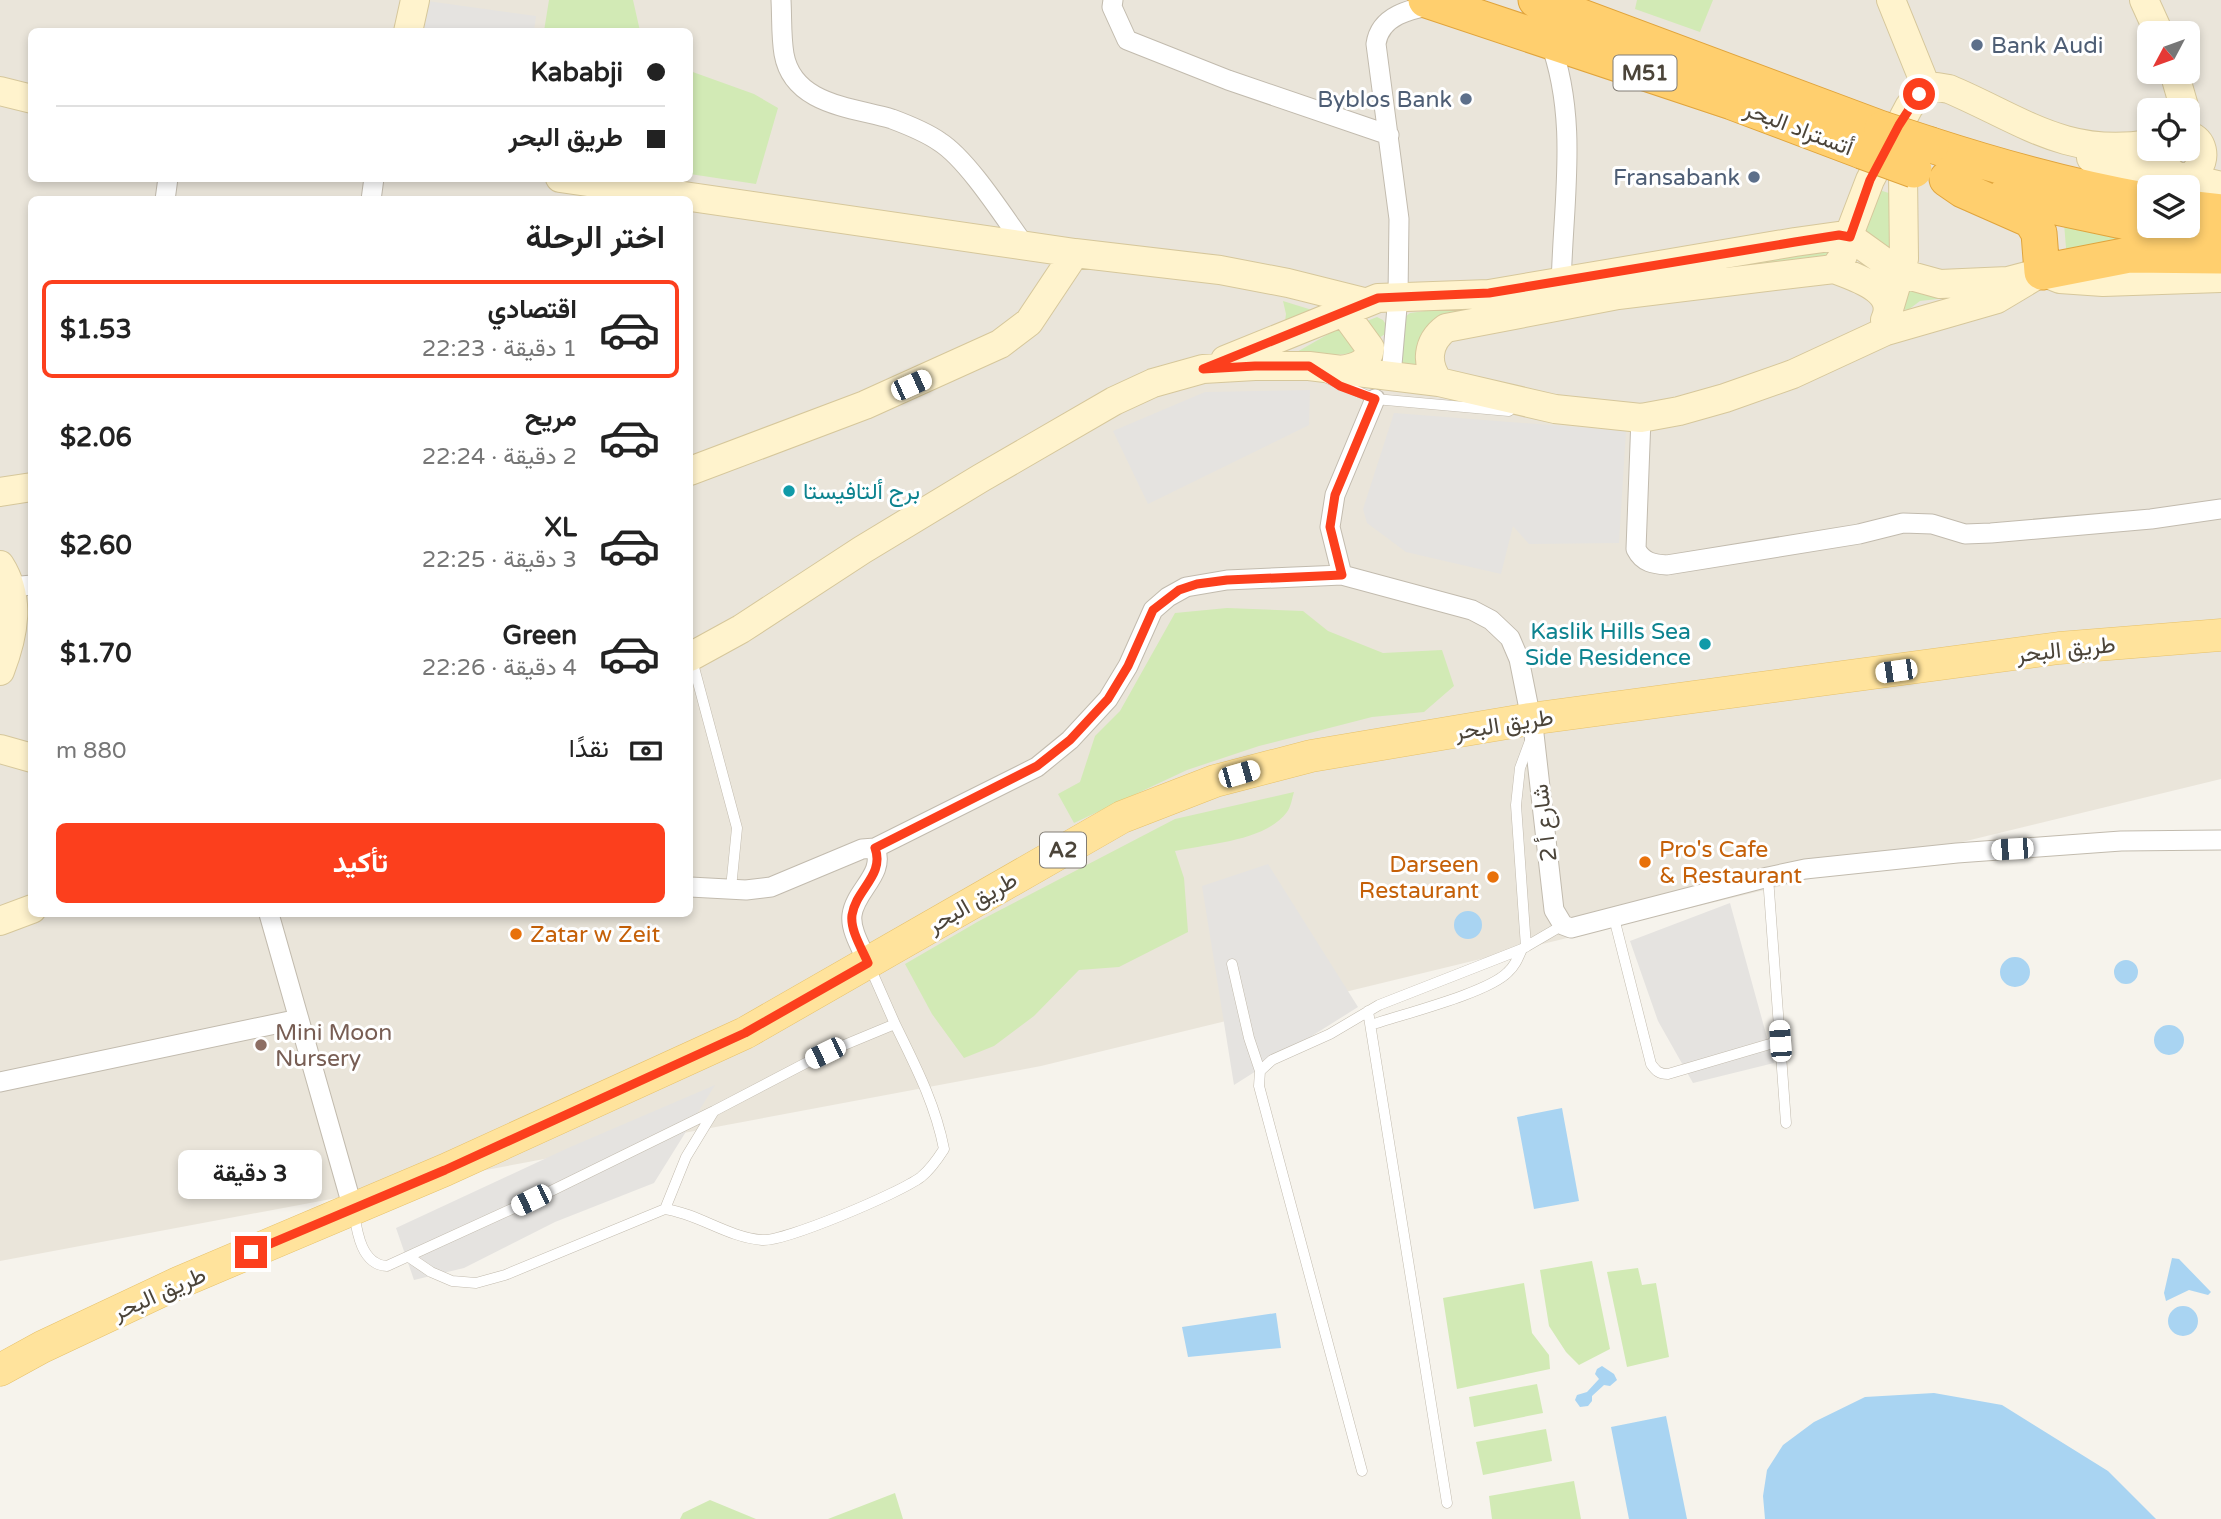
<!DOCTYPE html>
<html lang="ar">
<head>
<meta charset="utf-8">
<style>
  body { margin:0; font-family:"Varela Round",Vazirmatn,sans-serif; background:#f6f6f6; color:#222; direction:rtl; height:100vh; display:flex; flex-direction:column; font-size:26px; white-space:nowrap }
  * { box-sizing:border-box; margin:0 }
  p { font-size:23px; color:#767676 }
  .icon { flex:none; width:38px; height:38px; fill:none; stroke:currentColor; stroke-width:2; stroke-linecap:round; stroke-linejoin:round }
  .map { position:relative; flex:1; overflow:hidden; direction:ltr }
  .drawer { position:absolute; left:28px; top:196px; width:665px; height:721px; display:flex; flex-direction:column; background:#fff; border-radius:10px; box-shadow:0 4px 10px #0003; direction:rtl }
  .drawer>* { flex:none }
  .banner { position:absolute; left:28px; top:28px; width:665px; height:154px; border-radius:10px; box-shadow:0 4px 10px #0003; direction:rtl; display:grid; align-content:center; height:154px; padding:0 28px; background:#fff }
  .needle { width:46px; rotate:229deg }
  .fabs { position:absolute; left:2137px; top:21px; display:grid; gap:14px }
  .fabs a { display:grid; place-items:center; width:63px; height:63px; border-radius:10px; background:#fff; box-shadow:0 4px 10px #0003; font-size:35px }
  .end { position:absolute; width:32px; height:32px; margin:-16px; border:9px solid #fc3f1d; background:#fff; box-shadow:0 0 0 4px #fff }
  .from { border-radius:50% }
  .bubble { position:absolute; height:49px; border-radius:10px; background:#fff; box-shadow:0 4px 10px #0003; font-size:23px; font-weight:700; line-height:49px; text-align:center; direction:rtl }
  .car { position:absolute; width:21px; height:42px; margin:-21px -10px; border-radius:9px; box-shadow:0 0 5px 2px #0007; background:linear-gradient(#fff 24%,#345 0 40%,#fff 0 76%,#345 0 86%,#fff 0) }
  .banner b { display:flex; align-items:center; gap:24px; height:66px; font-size:26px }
  .banner b+b { border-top:2px solid #e0e0e0 }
  .banner i { width:18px; height:18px; background:#222 }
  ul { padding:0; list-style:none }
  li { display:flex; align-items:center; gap:21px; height:98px; margin:0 14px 10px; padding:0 14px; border:4px solid transparent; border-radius:10px }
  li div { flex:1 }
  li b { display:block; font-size:26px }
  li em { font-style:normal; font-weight:700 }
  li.active { border-color:#fc3f1d }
  li>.icon { width:63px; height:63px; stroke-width:1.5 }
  h2 { padding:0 28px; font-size:32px; line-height:84px }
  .pay { display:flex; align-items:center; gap:18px; height:77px; padding:0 28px; font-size:26px }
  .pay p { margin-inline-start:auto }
  .primary-button { display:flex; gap:14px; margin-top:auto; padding:14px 28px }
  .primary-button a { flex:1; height:80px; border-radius:10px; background:#fc3f1d; color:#fff; font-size:28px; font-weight:700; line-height:80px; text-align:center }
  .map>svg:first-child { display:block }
  .residential { fill:#eae5da; fill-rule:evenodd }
  .green { fill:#d2eab5 }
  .parking { fill:#e5e3e0 }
  .water { fill:#a9d4f2 }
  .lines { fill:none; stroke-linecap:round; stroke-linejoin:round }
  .lane-casing { stroke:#c2bbae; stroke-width:11 }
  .street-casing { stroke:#c2bbae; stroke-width:21 }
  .secondary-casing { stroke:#d6c79b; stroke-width:30 }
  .primary-casing { stroke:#e6c16a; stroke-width:33 }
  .highway-casing { stroke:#e0a43c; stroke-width:37 }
  .lane { stroke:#fff; stroke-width:10 }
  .street { stroke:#fff; stroke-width:19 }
  .secondary { stroke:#fff3cd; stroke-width:28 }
  .primary { stroke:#ffe39c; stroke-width:32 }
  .highway { stroke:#ffcf6e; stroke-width:35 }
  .highway-bridge-casing { stroke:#e0a43c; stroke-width:37; stroke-linecap:butt }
  .highway-bridge { stroke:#ffcf6e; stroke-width:35 }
  .route { stroke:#fc3f1d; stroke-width:9 }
  .service-dot { fill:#5c6f8a; stroke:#fff; stroke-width:2.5 }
  .culture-dot { fill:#0f9aa8; stroke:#fff; stroke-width:2.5 }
  .food-dot { fill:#e8710a; stroke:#fff; stroke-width:2.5 }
  .education-dot { fill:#8d6e63; stroke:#fff; stroke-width:2.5 }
  .labels { text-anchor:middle; stroke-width:6; stroke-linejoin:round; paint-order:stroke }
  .shield { fill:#fff; stroke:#817c74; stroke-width:2 }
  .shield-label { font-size:21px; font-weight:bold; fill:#4b4439 }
  .service-label { font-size:23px; fill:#4e5e75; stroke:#fff; text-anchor:end }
  .street-label { font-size:23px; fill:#4b4439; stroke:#fff }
  .culture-label { font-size:23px; fill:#0d838f; stroke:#fff; text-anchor:start }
  .food-label { font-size:23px; fill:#c56008; stroke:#fff; text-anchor:start }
  .education-label { font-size:23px; fill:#785e54; stroke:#fff; text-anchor:start }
</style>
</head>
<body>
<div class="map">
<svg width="2221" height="1519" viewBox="0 0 2221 1519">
  <rect width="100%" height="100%" fill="#f6f3ec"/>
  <path class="residential" d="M0,0h2221v779l-1180,287 -1041,195zM32,32h658v146h-658zM2149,33h39v39h-39zM2149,110h39v39h-39zM2149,187h39v39h-39zM32,200h658v714h-658z"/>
  <path class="green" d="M549,0h84l7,31h-96z
    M1637,0h76l-13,32 -65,-23z
    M690,71l64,23 24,14 -22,76 -66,-10z
    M1876,189l16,5 5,67 -36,-24z
    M2064,223l82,11 -79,26z
    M1832,245l-1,16 -94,4z
    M1903,288l52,9 -35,4 -12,9 -6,-1z
    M1532,297l-96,29 -17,38h-22l3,-43 10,-8z
    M1283,301l42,13 -41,15 2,-15z
    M1377,317l6,3 4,6 -2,8 -6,4 -12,-17z
    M1339,328l23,24 -81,9z
    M1227,608l76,3 25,20 55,22 59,-3 12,36 -30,26 -52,5 -113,29 -72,24 -113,53 -16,-29 22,-12 15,-46 25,-25 55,-98z
    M1294,792c-2,6 -3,15 -7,20 -21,29 -79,32 -112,39l9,27 4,54 -69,35 -40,3 -45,46 -40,30 -30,12 -32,-44 -27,-50 74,-43 196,-102z
    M1592,1261l18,88 -31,16 -13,-13 -17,-26 -9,-56z
    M1638,1268l4,17 14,-2 13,74 -42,10 -20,-95z
    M1524,1283l8,50 17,22 1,14 -93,20 -14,-91z
    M1537,1384l6,29 -69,14 -5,-30z
    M1546,1429l6,32 -69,14 -7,-33z
    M1574,1481l7,38h-89l-3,-23z
    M895,1493l8,26h-75z
    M710,1500l46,19h-76l3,-6z"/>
  <path class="parking" d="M420,0l116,16 -2,15 -121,1z
    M1310,390l-1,35 -161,79 -35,-73 92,-39z
    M1394,413l232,18 -7,112 -90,1 -16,-18 -12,48 -95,-22 -39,-29 -4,-14z
    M1268,864l90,143 -124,78 -32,-199z
    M1730,903l44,160 -81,20 -35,-62 -28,-80z
    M715,1085l-61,98 -99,39 -91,46 -50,12 -18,-52 172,-80z"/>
  <path class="water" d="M1454 925a14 14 0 1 1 28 0a14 14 0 1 1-28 0Z
    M2000 972a15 15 0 1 1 30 0a15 15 0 1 1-30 0Z
    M2114 972a12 12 0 1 1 24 0a12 12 0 1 1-24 0Z
    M2154 1040a15 15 0 1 1 30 0a15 15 0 1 1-30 0Z
    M1562,1108l17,93 -45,8 -17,-92z
    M2172,1258l7,1 32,33 -3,3 -19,-5 -23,11 -2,-8z
    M2168 1321a15 15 0 1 1 30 0a15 15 0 1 1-30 0Z
    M1276,1313l5,35 -93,9 -6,-30z
    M1602,1366l12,8 3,6 -7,6 -6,-1 -12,11v5l-4,5 -8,1 -5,-7 2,-5 10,-3 12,-13 -4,-5 2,-5z
    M1934,1393l68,12 106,66 48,48h-391l-2,-23 4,-26 16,-25 31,-23 51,-25z
    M1666,1416l21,103h-58l-18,-92z"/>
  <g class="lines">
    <g class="lane-casing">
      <path id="lane" d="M1327,378l48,21 134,12
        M692,660l45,168 -6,60
        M1768,877l18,246
        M1614,918l37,146c5,7 8,10 17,10l112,-33
        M1526,947l-10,-142 4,-37 10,-27
        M1232,964l17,74 11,33
        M1368,1011l79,492
        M1371,1025c32,-11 117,-32 137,-53 7,-6 10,-14 14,-23
        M665,1209l21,-52 28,-46
        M354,1213c3,20 8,52 33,53l164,-75 163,-80 111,-58 70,-29 -26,-59
        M409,1257l22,15 21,9 24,2 29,-8 160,-66c34,5 62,28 97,31 22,2 138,-47 159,-63 10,-8 16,-17 23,-28 -9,-46 -29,-84 -49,-125
        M1362,1471l-103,-385 1,-15 12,-11 58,-26 49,-29 143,-56 41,-24"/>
    </g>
    <g class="street-casing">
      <path id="street" d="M781,0c1,18 0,36 3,54 9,51 68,53 108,65 16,6 34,13 48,23 28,18 64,75 85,104
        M1113,0l-1,7 15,33 101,40 161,55
        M1549,39c31,82 13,167 12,252
        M165,200l3,-22
        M371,200l3,-22
        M1391,376l7,-80 1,-77 -23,-175c4,-29 35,-35 60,-40
        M1641,418l-5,131c7,14 18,15 31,16l192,-31 44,-11 29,1 33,10 26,-1 160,-14 70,-10
        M1342,575l-12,-48 5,-32 40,-96
        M11,587l21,-2
        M875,848l162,-81 33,-27 38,-41 20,-33 25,-56 15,-13 18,-10 41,-7 115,-5 130,35 19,10 19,18 9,21 15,75 20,176 9,15 8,3 197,-51 37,-8 152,-16 164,-12 100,-1
        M690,887l56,3 25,-3 91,-38 13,-1c11,26 -20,42 -23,67 -2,15 10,34 16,48
        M269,914l84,295
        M0,1082l299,-63"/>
    </g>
    <g class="secondary-casing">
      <path id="secondary" d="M1891,0l36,89
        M2144,0l15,33
        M408,32l7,-32
        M2174,72l11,38
        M0,91l32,8
        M2091,158l86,18
        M2165,165c25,36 56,-18 23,-30
        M2184,177l37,9
        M560,178l515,75 145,17 68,13 76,19
        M1834,269c21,8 65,21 51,51
        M1889,309l15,-50 -1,-85 2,-25
        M1225,360l153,-62 111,-4 306,-52 50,-7 5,2 2,-10 18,-47 39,-73 10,-13 8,-5 10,-2 12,2c71,30 117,69 200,55
        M1342,370c15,-3 26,-6 28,-22l-27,-37
        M1439,382c-14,-18 -12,-40 7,-54l172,-33 216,-26 8,-11 8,-21 50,36 40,11 68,-3 34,-9 18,7 43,3 118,-4
        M690,471l175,-66 135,-61 29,-22 46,-69
        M0,492l32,-5
        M0,565c21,33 14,70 0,106
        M690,657l51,-28 121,-79 119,-72 133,-77 39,-18 50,-14 52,-3h54l130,16 116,27 86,9 38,-7 46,-13 68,-24 93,-43 111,-32 45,-27
        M0,749l32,9
        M0,921l32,-12"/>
    </g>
    <g class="primary-casing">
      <path id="primary" d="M0,1370l42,-23 136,-64 267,-113 300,-137 377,-216 93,-36 96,-25 219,-37 529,-71 162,-13"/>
    </g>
    <g class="highway-casing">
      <path id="highway" d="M1426,0l306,102 130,49
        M1536,0l346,129
        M1931,145c71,23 144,43 218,56
        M1947,179l16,11 68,30 8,13 3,39 87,-17 92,1
        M2005,196l112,24 104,17
        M2188,208l33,4"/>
    </g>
    <use href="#lane" class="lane"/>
    <use href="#street" class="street"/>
    <use href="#secondary" class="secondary"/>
    <use href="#primary" class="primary"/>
    <use href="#highway" class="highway"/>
    <g class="highway-bridge-casing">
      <path id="highway-bridge" d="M1882,129l49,16
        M1862,151l52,19"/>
    </g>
    <use href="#highway-bridge" class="highway-bridge"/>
  </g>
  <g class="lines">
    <path class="route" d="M251,1252l194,-82 300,-137 123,-70c-6,-14 -18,-33 -16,-48 4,-26 33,-40 23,-67l162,-82 33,-26 38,-41 20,-33 25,-56 26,-20 18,-6 30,-4 115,-5 -12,-48 5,-32 40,-96 -35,-13 -31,-20h-54l-52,3 175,-71 111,-5 306,-51 44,-7 11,2 20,-57 29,-55 20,-31"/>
  </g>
  <g class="service-dot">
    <circle cx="1977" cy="45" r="7"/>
    <circle cx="1466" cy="99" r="7"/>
    <circle cx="1754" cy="177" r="7"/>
  </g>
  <g class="culture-dot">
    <circle cx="789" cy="491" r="7"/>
    <circle cx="1705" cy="644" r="7"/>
  </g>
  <g class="food-dot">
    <circle cx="1645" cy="862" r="7"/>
    <circle cx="1493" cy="877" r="7"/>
    <circle cx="516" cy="934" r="7"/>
  </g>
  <circle class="education-dot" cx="261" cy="1045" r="7"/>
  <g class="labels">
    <g class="shield">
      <rect x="1613.5" y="55.5" width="63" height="35" rx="5"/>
      <rect x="1040" y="832.5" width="46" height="35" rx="5"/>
    </g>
    <g class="shield-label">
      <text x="1645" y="80">M51</text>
      <text x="1063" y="857">A2</text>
    </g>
    <g class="service-label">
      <text x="1991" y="53" text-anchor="start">Bank Audi</text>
      <text x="1452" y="107">Byblos Bank</text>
      <text x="1740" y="185">Fransabank</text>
    </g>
    <g class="street-label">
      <text transform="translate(1799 128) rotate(21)" y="8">أتستراد البحر</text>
      <text transform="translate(2066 649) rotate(-6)" y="8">طريق البحر</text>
      <text transform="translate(1504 724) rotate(-9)" y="8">طريق البحر</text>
      <text transform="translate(1544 823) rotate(-97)" y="8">شارع أ 2</text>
      <text transform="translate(972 902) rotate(-30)" y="8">طريق البحر</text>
      <text transform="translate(159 1293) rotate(-24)" y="8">طريق البحر</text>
    </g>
    <g class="culture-label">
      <text x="803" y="499">برج ألتافيستا</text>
      <text x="1691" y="639" text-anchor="end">Kaslik Hills Sea<tspan x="1691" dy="26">Side Residence</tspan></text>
    </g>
    <g class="food-label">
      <text x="1659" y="857">Pro's Cafe<tspan x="1659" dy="26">&amp; Restaurant</tspan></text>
      <text x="1479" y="872" text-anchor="end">Darseen<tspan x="1479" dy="26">Restaurant</tspan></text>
      <text x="530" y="942">Zatar w Zeit</text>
    </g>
    <g class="education-label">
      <text x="275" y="1040">Mini Moon<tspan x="275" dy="26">Nursery</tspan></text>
    </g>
  </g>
</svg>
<div class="fabs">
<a><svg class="needle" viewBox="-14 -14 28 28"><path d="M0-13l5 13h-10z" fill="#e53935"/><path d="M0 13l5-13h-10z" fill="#767676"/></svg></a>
<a><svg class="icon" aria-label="locate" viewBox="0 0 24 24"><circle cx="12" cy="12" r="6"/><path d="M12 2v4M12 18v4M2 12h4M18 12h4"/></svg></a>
<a><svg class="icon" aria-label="layers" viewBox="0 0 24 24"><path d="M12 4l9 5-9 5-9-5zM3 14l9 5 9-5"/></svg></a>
</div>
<i class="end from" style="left:1919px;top:94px"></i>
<i class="end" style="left:251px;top:1252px"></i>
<div class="bubble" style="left:178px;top:1150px;width:144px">3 دقيقة</div>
<i class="car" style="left:911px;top:385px;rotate:66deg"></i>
<i class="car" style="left:1896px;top:671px;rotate:262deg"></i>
<i class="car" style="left:1239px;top:774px;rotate:74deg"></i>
<i class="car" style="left:2012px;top:849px;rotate:266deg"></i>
<i class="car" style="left:1780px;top:1041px;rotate:356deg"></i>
<i class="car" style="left:825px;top:1053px;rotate:244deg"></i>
<i class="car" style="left:531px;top:1200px;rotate:244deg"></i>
<div class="banner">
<b><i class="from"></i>Kababji</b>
<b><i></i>طريق البحر</b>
</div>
<section class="drawer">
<h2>اختر الرحلة</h2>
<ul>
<li class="active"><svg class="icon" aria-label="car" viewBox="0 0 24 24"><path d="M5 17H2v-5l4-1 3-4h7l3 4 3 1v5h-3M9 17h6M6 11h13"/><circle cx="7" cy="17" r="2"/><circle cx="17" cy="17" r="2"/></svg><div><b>اقتصادي</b><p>1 دقيقة · 22:23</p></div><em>$1.53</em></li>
<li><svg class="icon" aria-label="car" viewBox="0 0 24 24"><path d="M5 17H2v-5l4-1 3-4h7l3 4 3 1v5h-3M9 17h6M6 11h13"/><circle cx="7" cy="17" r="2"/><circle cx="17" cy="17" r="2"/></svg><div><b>مريح</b><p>2 دقيقة · 22:24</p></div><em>$2.06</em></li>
<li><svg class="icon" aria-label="car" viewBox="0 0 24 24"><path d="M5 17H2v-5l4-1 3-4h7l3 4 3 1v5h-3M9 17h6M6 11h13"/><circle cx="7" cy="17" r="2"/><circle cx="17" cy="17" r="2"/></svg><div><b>XL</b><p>3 دقيقة · 22:25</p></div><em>$2.60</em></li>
<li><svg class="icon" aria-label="car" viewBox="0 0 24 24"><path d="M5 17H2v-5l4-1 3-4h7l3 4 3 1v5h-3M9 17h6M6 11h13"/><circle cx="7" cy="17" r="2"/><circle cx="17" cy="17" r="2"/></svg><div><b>Green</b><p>4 دقيقة · 22:26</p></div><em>$1.70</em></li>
</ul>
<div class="pay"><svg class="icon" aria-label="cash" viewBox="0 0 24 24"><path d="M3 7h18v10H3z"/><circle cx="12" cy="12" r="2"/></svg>نقدًا<p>880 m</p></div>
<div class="primary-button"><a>تأكيد</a></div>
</section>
</div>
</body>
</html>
